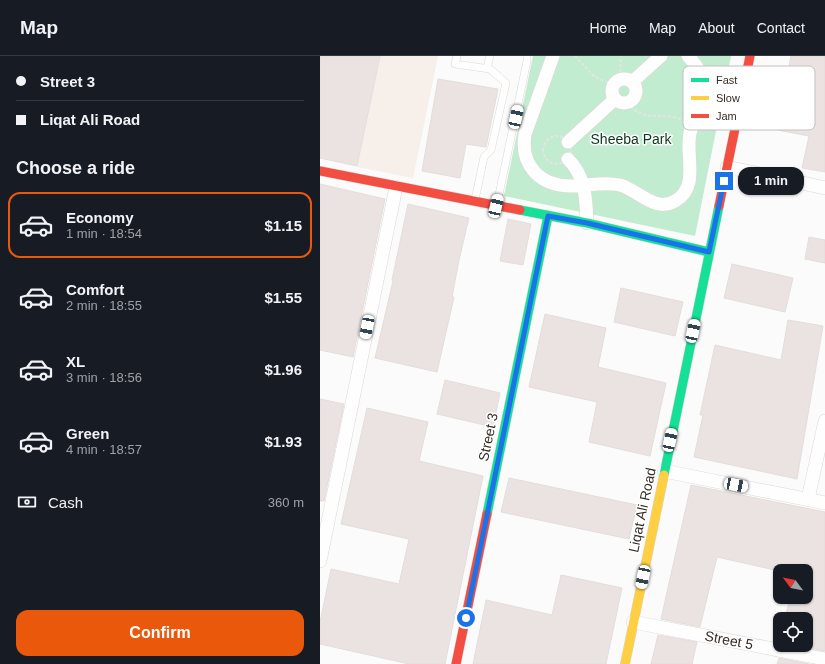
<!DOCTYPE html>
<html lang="en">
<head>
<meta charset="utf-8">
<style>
  body { margin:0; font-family:Arial,sans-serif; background:#242831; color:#f1f3f6; height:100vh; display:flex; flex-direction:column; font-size:15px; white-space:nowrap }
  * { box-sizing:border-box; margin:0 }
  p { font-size:13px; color:#9ea1a6 }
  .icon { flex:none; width:22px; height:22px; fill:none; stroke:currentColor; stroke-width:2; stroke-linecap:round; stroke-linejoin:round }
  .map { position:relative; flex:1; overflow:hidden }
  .side { display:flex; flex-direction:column; background:#171b24; width:320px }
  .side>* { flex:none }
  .hud { display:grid; align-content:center; height:88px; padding:0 16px; background:#171b24 }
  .needle { width:26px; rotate:302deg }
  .tools { position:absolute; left:453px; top:508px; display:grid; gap:8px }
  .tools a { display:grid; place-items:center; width:40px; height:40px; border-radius:8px; background:#171b24; box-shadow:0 1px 3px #0004; font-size:20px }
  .end { position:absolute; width:18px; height:18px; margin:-9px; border:5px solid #1a73e8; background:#fff; box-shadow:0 0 0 2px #fff }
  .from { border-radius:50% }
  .bubble { position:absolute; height:28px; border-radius:12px; background:#171b24; box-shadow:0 1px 3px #0004; font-size:13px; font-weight:800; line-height:28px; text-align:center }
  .car { position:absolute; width:12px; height:24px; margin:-12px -6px; border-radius:5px; box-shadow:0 0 3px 1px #0007; background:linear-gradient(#fff 24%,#345 0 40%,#fff 0 76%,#345 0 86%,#fff 0) }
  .hud b { display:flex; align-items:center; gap:14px; height:38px; font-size:15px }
  .hud b+b { border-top:1px solid #363941 }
  .hud i { width:10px; height:10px; background:#f1f3f6 }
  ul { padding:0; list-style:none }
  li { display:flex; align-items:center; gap:12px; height:66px; margin:0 8px 6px; padding:0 8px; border:2px solid transparent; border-radius:12px }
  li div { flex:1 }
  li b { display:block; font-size:15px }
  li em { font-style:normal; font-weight:800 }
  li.on { border-color:#ea580c }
  li>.icon { width:36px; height:36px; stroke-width:1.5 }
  h2 { padding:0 16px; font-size:18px; line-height:48px }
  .pay { display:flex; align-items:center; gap:10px; height:44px; padding:0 16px; font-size:15px }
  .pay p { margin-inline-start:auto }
  .cta { display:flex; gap:8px; margin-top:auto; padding:8px 16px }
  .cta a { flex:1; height:46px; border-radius:12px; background:#ea580c; color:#fff; font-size:16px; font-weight:800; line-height:46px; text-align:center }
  header { display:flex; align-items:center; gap:24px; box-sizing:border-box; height:56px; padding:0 20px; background:#171b24; border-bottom:1px solid #363941 }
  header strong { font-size:19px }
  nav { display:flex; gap:22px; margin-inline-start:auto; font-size:14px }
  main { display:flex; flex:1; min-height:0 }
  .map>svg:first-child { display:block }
  .built { fill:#f6efea }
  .green { fill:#c2eccf }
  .building { fill:#eae3e2; stroke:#e3dddc }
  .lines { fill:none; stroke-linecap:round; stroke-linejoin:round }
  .lane-casing { stroke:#dcd7d4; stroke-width:8 }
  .street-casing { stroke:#dcd7d4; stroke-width:14 }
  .fast-casing { stroke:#dcd7d4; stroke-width:10 }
  .slow-casing { stroke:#dcd7d4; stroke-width:10 }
  .jam-casing { stroke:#dcd7d4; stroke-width:10 }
  .path { stroke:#e4e4e4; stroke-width:2; stroke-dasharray:3 2; stroke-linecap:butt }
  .lane { stroke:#fefefe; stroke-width:7 }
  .street { stroke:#fefefe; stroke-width:13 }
  .fast { stroke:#16e098; stroke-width:9 }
  .slow { stroke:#ffcf43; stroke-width:9 }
  .jam { stroke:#f24e42; stroke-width:9 }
  .route { stroke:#1a73e8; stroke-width:5 }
  .labels { text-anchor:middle; stroke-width:3; stroke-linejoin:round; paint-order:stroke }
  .park-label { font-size:14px; fill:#0c331c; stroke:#fff }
  .street-label { font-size:14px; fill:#362c25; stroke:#fff }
  .key { fill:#fff; stroke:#c3c0be; stroke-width:1 }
  .key-label { font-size:11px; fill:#362c25 }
</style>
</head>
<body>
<header>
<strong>Map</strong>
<nav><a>Home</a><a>Map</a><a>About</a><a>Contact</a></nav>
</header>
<main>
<section class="side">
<div class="hud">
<b><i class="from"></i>Street 3</b>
<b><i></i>Liqat Ali Road</b>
</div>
<h2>Choose a ride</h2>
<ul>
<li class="on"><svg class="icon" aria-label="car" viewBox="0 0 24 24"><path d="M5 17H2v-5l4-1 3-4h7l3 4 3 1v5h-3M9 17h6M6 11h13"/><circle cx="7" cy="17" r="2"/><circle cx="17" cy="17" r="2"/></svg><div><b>Economy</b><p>1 min · 18:54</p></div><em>$1.15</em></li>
<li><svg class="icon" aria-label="car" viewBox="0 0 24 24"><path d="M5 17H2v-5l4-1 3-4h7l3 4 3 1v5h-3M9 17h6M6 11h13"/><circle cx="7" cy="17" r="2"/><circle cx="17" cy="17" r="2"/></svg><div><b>Comfort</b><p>2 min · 18:55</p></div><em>$1.55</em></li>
<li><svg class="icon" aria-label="car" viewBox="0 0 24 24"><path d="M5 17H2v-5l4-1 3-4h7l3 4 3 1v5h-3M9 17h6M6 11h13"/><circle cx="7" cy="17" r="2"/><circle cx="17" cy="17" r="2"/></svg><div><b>XL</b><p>3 min · 18:56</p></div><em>$1.96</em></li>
<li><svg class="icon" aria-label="car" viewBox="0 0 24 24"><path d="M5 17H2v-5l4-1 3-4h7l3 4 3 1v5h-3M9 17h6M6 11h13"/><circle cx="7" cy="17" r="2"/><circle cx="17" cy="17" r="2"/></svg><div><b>Green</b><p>4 min · 18:57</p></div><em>$1.93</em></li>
</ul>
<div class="pay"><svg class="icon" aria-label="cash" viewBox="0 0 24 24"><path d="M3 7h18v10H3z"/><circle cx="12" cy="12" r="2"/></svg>Cash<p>360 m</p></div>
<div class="cta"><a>Confirm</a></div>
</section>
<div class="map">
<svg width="505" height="608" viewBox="0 0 505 608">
  <rect width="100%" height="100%" fill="#fbfbfb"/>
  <path class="built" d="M60,0h58l-25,122 -56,-11z"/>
  <path class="green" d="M213,0h198l-36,180 -191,-40z"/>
  <path class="building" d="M0,0h60l-23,110 -37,-8z
    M471,0h34v116l-23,-4 7,-32 -32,-6z
    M118,23l60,10 -12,58 -20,-3 -6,34 -38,-7z
    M0,128l65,15 -32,158 -33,-7z
    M88,148l61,14 -10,42 -7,37h2l-17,75 -62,-14 18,-77 -1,-1z
    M188,163l23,5 -8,41 -23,-4z
    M489,181l16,3v23l-20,-4z
    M412,208l61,14 -8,34 -61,-14z
    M301,232l62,14 -8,34 -61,-14z
    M225,258l61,14 -8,39 68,16 -16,73 -61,-14 8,-40 -68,-15z
    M468,264l35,6 -26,153 -103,-22 9,-42h-3l15,-70 66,15z
    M125,324l55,13 -7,34 -56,-13z
    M0,343l24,5 -20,97h-4z
    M47,352l61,14 -9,39 64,15 -38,188h-36l-89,-20v-22l11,-53 68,15 10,-45 -68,-15z
    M189,422l128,27 -8,34 -128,-27z
    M371,429l134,27v139l-30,-6h11v-26h-21l5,-22h16v-26h-27l-62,-14 -17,70 -39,-8z
    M241,519l61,13 -16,76h-133l13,-64 66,15z
    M338,579l39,7 -5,22h-41z
    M459,602l30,6h-32z"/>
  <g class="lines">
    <g class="lane-casing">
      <path id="lane" d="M137,0l-2,8 35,5 16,14 -15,67 -7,7 -9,43
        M167,12l3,-12
        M177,148l30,-143v-5"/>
    </g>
    <g class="street-casing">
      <path id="street" d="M233,0l-28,78c-5,31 14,52 47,52 16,0 31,-5 48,-1 18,5 35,28 55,16 25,-14 10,-46 15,-68 4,-14 15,-27 15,-42 0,-13 -9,-27 -17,-35
        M292 35a12 12 0 1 1 24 0a12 12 0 1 1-24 0Z
        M312,26l29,-26
        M248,86l47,-43
        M248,103c18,18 18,40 19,64
        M407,111l98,21
        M344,415l161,32
        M488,443l17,-78
        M0,505l76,-374
        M313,566l192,37"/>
    </g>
    <g class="fast-casing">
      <path id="fast" d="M200,154l67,13 122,29
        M344,419l55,-269
        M167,458l61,-298"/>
    </g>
    <g class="slow-casing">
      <path id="slow" d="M305,608l39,-189"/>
    </g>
    <g class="jam-casing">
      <path id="jam" d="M0,115l200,39
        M399,150l31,-150
        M136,608l31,-150"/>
    </g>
    <path class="path" d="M255,0l19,20 20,10
      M300,21l1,-21
      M307,47c20,22 33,7 56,17
      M223 94a14 14 0 1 1 28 0a14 14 0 1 1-28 0Z"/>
    <use href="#lane" class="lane"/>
    <use href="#street" class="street"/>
    <use href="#fast" class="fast"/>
    <use href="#slow" class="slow"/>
    <use href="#jam" class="jam"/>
  </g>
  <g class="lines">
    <path class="route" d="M146,562l82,-402 39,7 122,29 15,-71"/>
  </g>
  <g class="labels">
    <g class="park-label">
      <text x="311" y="88">Sheeba Park</text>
    </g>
    <g class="street-label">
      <text transform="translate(168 381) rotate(-78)" y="5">Street 3</text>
      <text transform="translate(322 454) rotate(-78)" y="5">Liqat Ali Road</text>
      <text transform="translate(409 584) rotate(11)" y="5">Street 5</text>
    </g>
  </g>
  <rect x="363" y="10" width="132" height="64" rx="6" class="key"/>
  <rect x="371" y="22" width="18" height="4" fill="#16e098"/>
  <rect x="371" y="40" width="18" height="4" fill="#ffcf43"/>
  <rect x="371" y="58" width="18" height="4" fill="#f24e42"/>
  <g class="key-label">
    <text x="396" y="28">Fast</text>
    <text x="396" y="46">Slow</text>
    <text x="396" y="64">Jam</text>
  </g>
</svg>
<div class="tools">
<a><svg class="needle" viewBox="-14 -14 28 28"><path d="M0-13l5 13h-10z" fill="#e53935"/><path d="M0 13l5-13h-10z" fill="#9ea1a6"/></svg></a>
<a><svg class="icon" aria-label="locate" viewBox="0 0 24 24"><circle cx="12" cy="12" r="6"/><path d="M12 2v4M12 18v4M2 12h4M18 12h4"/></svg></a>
</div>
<i class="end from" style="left:146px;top:562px"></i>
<i class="end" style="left:404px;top:125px"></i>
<div class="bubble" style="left:418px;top:111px;width:66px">1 min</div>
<i class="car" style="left:196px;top:61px;rotate:12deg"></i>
<i class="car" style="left:176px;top:150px;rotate:13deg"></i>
<i class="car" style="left:47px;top:271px;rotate:191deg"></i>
<i class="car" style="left:373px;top:275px;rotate:12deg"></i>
<i class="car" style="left:350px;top:384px;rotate:12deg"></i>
<i class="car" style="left:416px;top:429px;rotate:101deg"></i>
<i class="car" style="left:323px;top:521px;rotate:192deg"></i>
</div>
</main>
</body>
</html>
